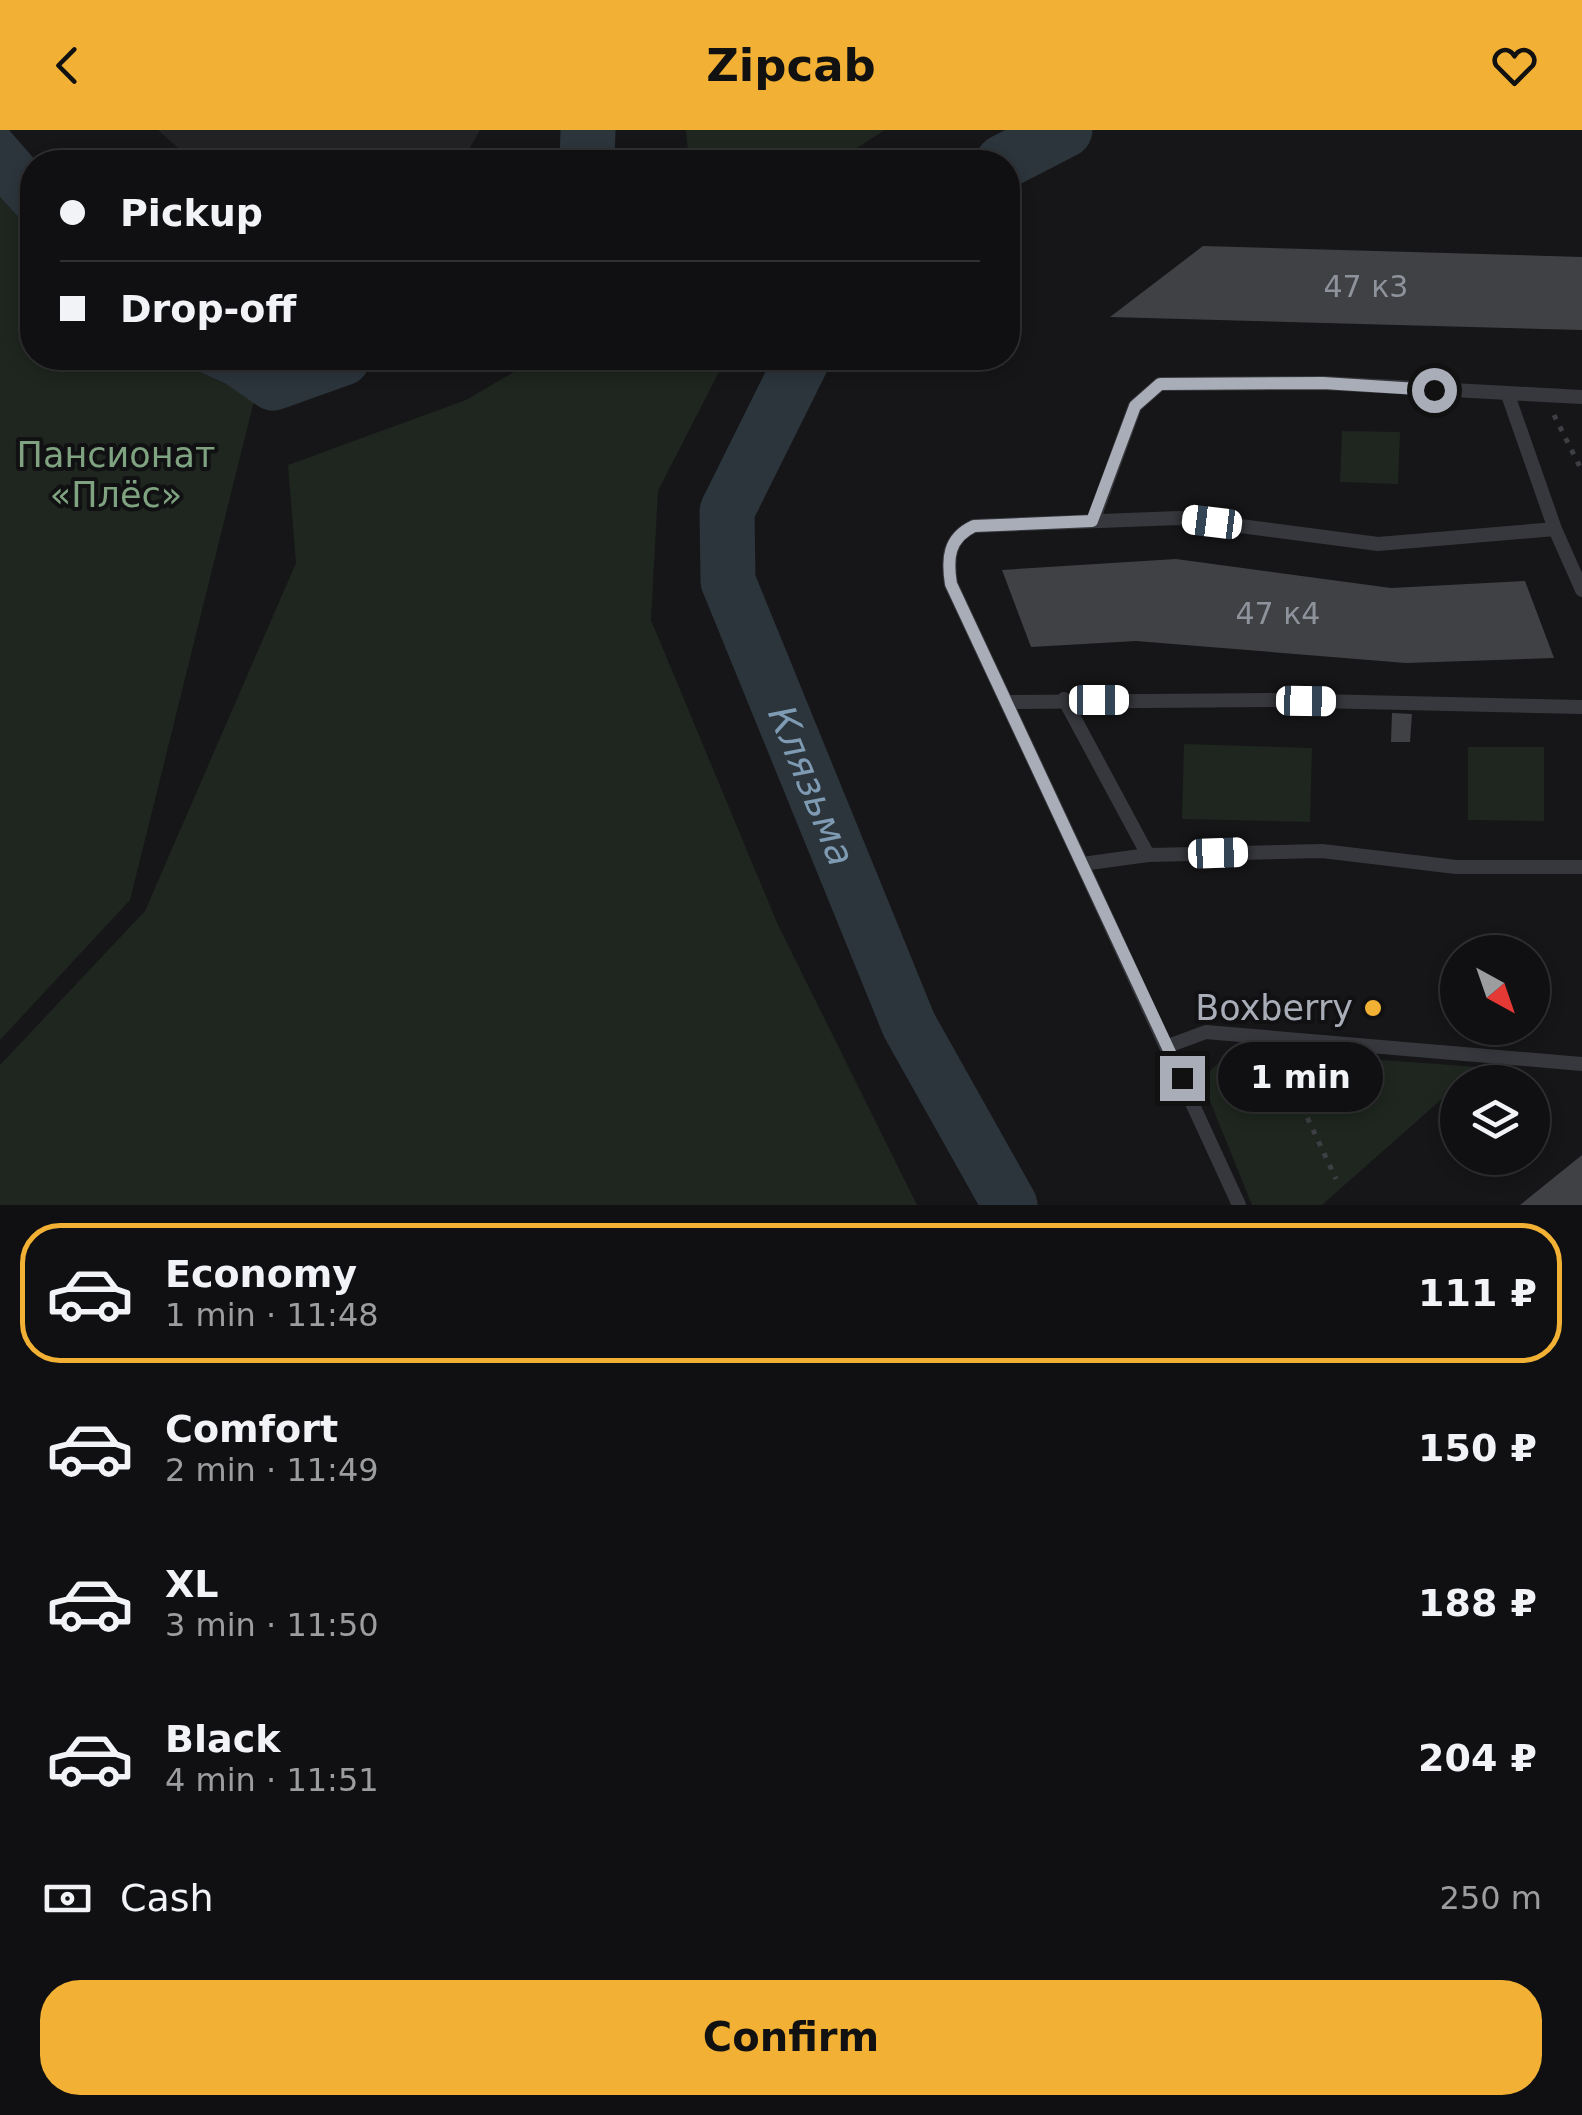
<!DOCTYPE html>
<html lang="en">
<head>
<meta charset="utf-8">
<style>
  body { margin:0; font-family:"DejaVu Sans",sans-serif; background:#19191b; color:#f1f3f6; height:100vh; display:flex; flex-direction:column; font-size:38px; white-space:nowrap }
  * { box-sizing:border-box; margin:0 }
  p { font-size:32px; color:#9c9d9f }
  .icon { flex:none; width:55px; height:55px; fill:none; stroke:currentColor; stroke-width:2; stroke-linecap:round; stroke-linejoin:round }
  .map { position:relative; height:1075px; overflow:hidden }
  .details { display:flex; flex-direction:column; background:#101012; flex:1 }
  .details>* { flex:none }
  .top-card { position:absolute; left:20px; top:20px; width:1000px; height:220px; border-radius:40px; box-shadow:0 5px 15px #0003,0 0 0 2px #303032; display:grid; align-content:center; height:220px; padding:0 40px; background:#101012 }
  .needle { width:65px; rotate:140deg }
  .controls { position:absolute; left:1440px; top:805px; display:grid; gap:20px }
  .controls a { display:grid; place-items:center; width:110px; height:110px; border-radius:50%; background:#101012; box-shadow:0 5px 15px #0003,0 0 0 2px #303032; font-size:50px }
  .end { position:absolute; width:45px; height:45px; margin:-22px; border:12px solid #a8adb8; background:#111; box-shadow:0 0 0 5px #111 }
  .from { border-radius:50% }
  .bubble { position:absolute; height:70px; border-radius:35px; background:#101012; box-shadow:0 5px 15px #0003,0 0 0 2px #303032; font-size:32px; font-weight:800; line-height:70px; text-align:center }
  .car { position:absolute; width:30px; height:60px; margin:-30px -15px; border-radius:12px; box-shadow:0 0 8px 2px #0007; background:linear-gradient(#fff 24%,#345 0 40%,#fff 0 76%,#345 0 86%,#fff 0) }
  .top-card b { display:flex; align-items:center; gap:35px; height:95px; font-size:38px }
  .top-card b+b { border-top:2px solid #303032 }
  .top-card i { width:25px; height:25px; background:#f1f3f6 }
  ul { padding:18px 0 0; list-style:none }
  li { display:flex; align-items:center; gap:30px; height:140px; margin:0 20px 15px; padding:0 20px; border:5px solid transparent; border-radius:40px }
  li div { flex:1 }
  li b { display:block; font-size:38px }
  li em { font-style:normal; font-weight:800 }
  li.selected { border-color:#f2b134 }
  li>.icon { width:90px; height:90px; stroke-width:1.5 }
  .pay { display:flex; align-items:center; gap:25px; height:110px; padding:0 40px; font-size:38px }
  .pay p { margin-inline-start:auto }
  .cta { display:flex; gap:20px; margin-top:auto; padding:20px 40px }
  .cta a { flex:1; height:115px; border-radius:40px; background:#f2b134; color:#111; font-size:40px; font-weight:800; line-height:115px; text-align:center }
  header { display:flex; justify-content:space-between; align-items:center; height:130px; padding:0 40px; background:#f2b134; color:#111; font-size:45px; font-weight:800 }
  .map>svg:first-child { display:block }
  .built { fill:#222225 }
  .green { fill:#1e261f }
  .water { fill:#2c353c }
  .lines { fill:none; stroke-linecap:round; stroke-linejoin:round }
  .river { stroke:#2c353c; stroke-width:55 }
  .building { fill:#404145 }
  .path { stroke:#3d3f44; stroke-width:5; stroke-dasharray:5 8; stroke-linecap:butt }
  .lane { stroke:#37383d; stroke-width:14 }
  .route { stroke:#a8adb8; stroke-width:12 }
  .poi-dot { fill:#f2b134; stroke:#111113; stroke-width:4 }
  .labels { text-anchor:middle; stroke-width:8; stroke-linejoin:round; paint-order:stroke }
  .number-label { font-size:30px; fill:#8e929b }
  .park-label { font-size:35px; fill:#7fa381; stroke:#111113 }
  .poi-label { font-size:35px; fill:#a8adb8; stroke:#111113; text-anchor:end }
  .water-label { font-size:38px; font-style:italic; fill:#7f9bb3; stroke:#111113 }
</style>
</head>
<body>
<header><svg class="icon" aria-label="back" viewBox="0 0 24 24"><path d="M15 5l-7 7 7 7"/></svg>Zipcab<svg class="icon" aria-label="heart" viewBox="0 0 24 24"><path d="M12 20l-8-8c-3-5 5-10 8-4 3-6 11-1 8 4z"/></svg></header>
<div class="map">
<svg width="1582" height="1075" viewBox="0 0 1582 1075">
  <rect width="100%" height="100%" fill="#161618"/>
  <path class="built" d="M158,0h322l-18,32h-268z"/>
  <path class="green" d="M686,0h199l-36,23 -6,9h-154z
    M0,67l32,35v126h137l86,39 -125,503 -130,140z
    M538,228h188l-68,133 -7,129 127,305 139,280h-917v-140l145,-154 151,-348 -8,-98 178,-65z
    M1342,301l58,1 -2,52 -58,-2z
    M1184,614l128,4 -2,74 -128,-3z
    M1468,617h76v74l-76,-1z
    M1234,919l244,18 -156,138h-70l-51,-126z"/>
  <path class="water" d="M0,0h9l28,32h-5v70l-32,-35z
    M169,228h98l22,14 -34,25z"/>
  <g class="lines">
    <g class="river">
      <path d="M587,32l1,-32"/>
      <path d="M1003,32l62,-32"/>
      <path d="M237,228l36,25 70,-25"/>
      <path id="s1" d="M803,228l-76,153 1,70 181,444 101,180"/>
    </g>
  </g>
  <path class="building" d="M1203,116l379,11v73l-472,-13z
    M1176,429l215,29 134,-7 29,77 -148,5 -270,-22 -105,6 -29,-77z
    M1392,583l20,1 -2,28h-19z
    M1582,1025v50h-62z"/>
  <g class="lines">
    <path class="path" d="M1554,285l28,56
      M1280,929l56,120"/>
    <path class="lane" d="M1508,265l47,134 27,61
      M1093,391l42,-115 25,-22 163,-1 259,14
      M1555,399l-177,15 -199,-26 -205,8c-26,12 -27,33 -23,58l131,280 66,-9 174,-4 134,16h126
      M1064,569l84,156
      M1006,572l266,-2 310,7
      M1082,734l157,341
      M1168,916l38,-14 376,32"/>
  </g>
  <g class="lines">
    <path class="route" d="M1182,948l-231,-494c-4,-25 -3,-46 23,-58l118,-5 43,-115 25,-22 163,-1 111,7"/>
  </g>
  <circle class="poi-dot" cx="1373" cy="878" r="10"/>
  <g class="labels">
    <g class="number-label">
      <text x="1366" y="167">47 к3</text>
      <text x="1278" y="494">47 к4</text>
    </g>
    <g class="park-label">
      <text x="116" y="337">Пансионат<tspan x="116" dy="40">«Плёс»</tspan></text>
    </g>
    <g class="poi-label">
      <text x="1353" y="890">Boxberry</text>
    </g>
    <g class="water-label">
      <text dy="13" stroke="none"><textPath href="#s1" startOffset="462">Клязьма</textPath></text>
    </g>
  </g>
</svg>
<div class="controls">
<a><svg class="needle" viewBox="-14 -14 28 28"><path d="M0-13l5 13h-10z" fill="#e53935"/><path d="M0 13l5-13h-10z" fill="#9c9d9f"/></svg></a>
<a><svg class="icon" aria-label="layers" viewBox="0 0 24 24"><path d="M12 4l9 5-9 5-9-5zM3 14l9 5 9-5"/></svg></a>
</div>
<i class="end from" style="left:1434px;top:260px"></i>
<i class="end" style="left:1182px;top:948px"></i>
<div class="bubble" style="left:1218px;top:912px;width:165px">1 min</div>
<i class="car" style="left:1212px;top:392px;rotate:277deg"></i>
<i class="car" style="left:1099px;top:570px;rotate:90deg"></i>
<i class="car" style="left:1306px;top:571px;rotate:91deg"></i>
<i class="car" style="left:1218px;top:723px;rotate:88deg"></i>
<div class="top-card">
<b><i class="from"></i>Pickup</b>
<b><i></i>Drop-off</b>
</div>
</div>
<section class="details">
<ul>
<li class="selected"><svg class="icon" aria-label="car" viewBox="0 0 24 24"><path d="M5 17H2v-5l4-1 3-4h7l3 4 3 1v5h-3M9 17h6M6 11h13"/><circle cx="7" cy="17" r="2"/><circle cx="17" cy="17" r="2"/></svg><div><b>Economy</b><p>1 min · 11:48</p></div><em>111 ₽</em></li>
<li><svg class="icon" aria-label="car" viewBox="0 0 24 24"><path d="M5 17H2v-5l4-1 3-4h7l3 4 3 1v5h-3M9 17h6M6 11h13"/><circle cx="7" cy="17" r="2"/><circle cx="17" cy="17" r="2"/></svg><div><b>Comfort</b><p>2 min · 11:49</p></div><em>150 ₽</em></li>
<li><svg class="icon" aria-label="car" viewBox="0 0 24 24"><path d="M5 17H2v-5l4-1 3-4h7l3 4 3 1v5h-3M9 17h6M6 11h13"/><circle cx="7" cy="17" r="2"/><circle cx="17" cy="17" r="2"/></svg><div><b>XL</b><p>3 min · 11:50</p></div><em>188 ₽</em></li>
<li><svg class="icon" aria-label="car" viewBox="0 0 24 24"><path d="M5 17H2v-5l4-1 3-4h7l3 4 3 1v5h-3M9 17h6M6 11h13"/><circle cx="7" cy="17" r="2"/><circle cx="17" cy="17" r="2"/></svg><div><b>Black</b><p>4 min · 11:51</p></div><em>204 ₽</em></li>
</ul>
<div class="pay"><svg class="icon" aria-label="cash" viewBox="0 0 24 24"><path d="M3 7h18v10H3z"/><circle cx="12" cy="12" r="2"/></svg>Cash<p>250 m</p></div>
<div class="cta"><a>Confirm</a></div>
</section>
</body>
</html>
